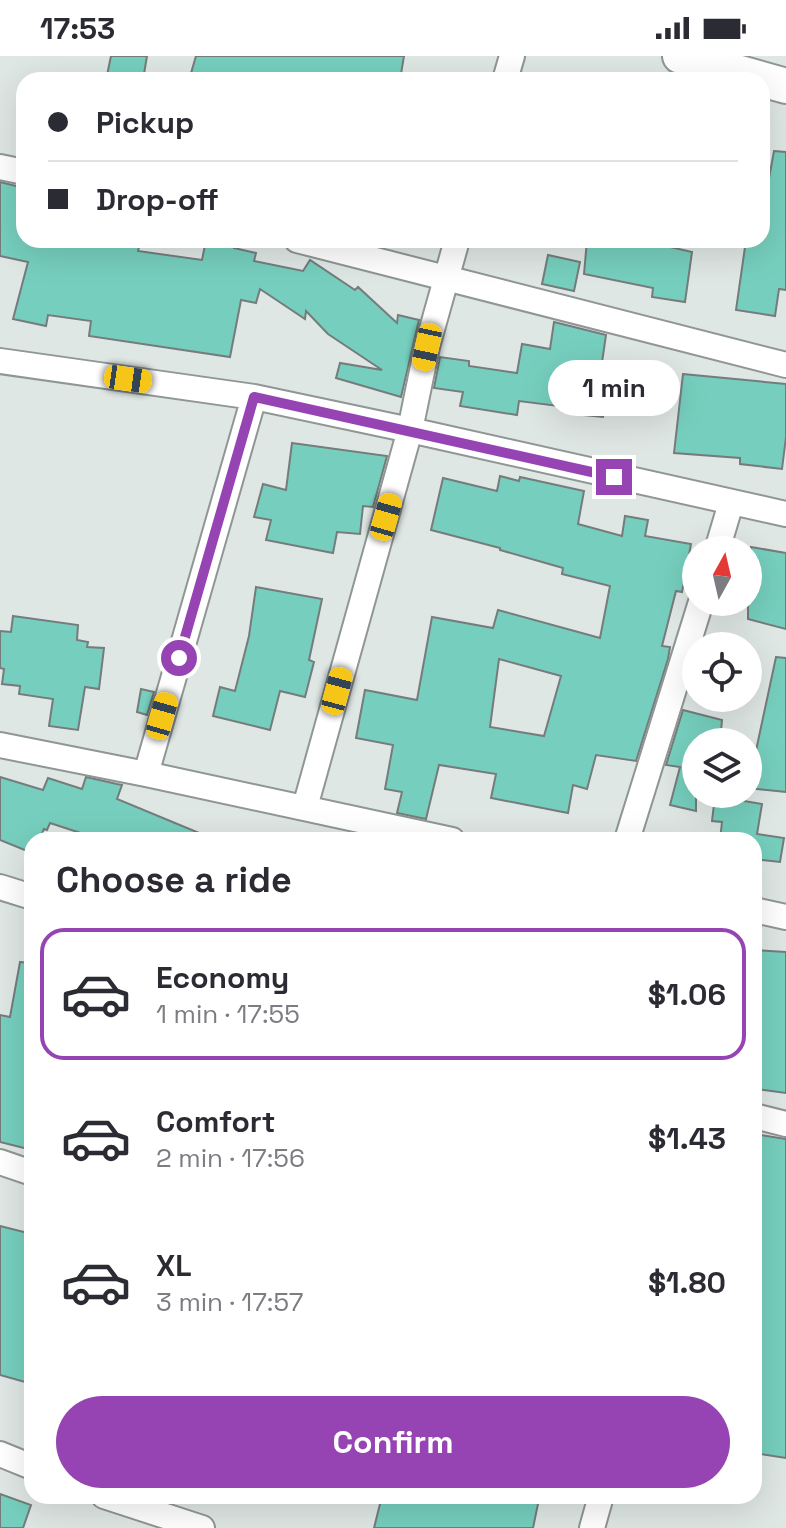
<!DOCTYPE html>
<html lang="en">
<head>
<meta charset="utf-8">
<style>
  body { margin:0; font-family:"Space Grotesk",sans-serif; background:#f7f7f7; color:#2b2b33; height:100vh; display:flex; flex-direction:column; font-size:30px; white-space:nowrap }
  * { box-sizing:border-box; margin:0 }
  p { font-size:26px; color:#7c7c81 }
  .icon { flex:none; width:44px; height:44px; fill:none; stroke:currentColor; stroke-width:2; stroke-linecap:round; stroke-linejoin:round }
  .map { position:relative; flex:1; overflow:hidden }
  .details { position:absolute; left:24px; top:776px; width:738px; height:672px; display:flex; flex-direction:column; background:#fff; border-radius:24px; box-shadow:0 8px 32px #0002 }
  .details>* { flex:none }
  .guide { position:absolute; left:16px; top:16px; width:754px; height:176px; border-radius:24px; box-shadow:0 8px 32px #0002; display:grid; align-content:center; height:176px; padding:0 32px; background:#fff }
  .needle { width:52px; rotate:8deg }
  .controls { position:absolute; left:682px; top:480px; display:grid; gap:16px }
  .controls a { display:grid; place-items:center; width:80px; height:80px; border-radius:50%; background:#fff; box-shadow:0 8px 32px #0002; font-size:40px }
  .end { position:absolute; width:36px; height:36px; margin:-18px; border:10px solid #9644b3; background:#fff; box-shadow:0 0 0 4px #fff }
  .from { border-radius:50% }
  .bubble { position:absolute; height:56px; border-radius:28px; background:#fff; box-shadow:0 8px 32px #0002; font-size:26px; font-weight:700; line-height:56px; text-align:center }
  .car { position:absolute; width:24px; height:48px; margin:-24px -12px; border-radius:10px; box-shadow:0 0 6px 2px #0007; background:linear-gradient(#f5c518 24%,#345 0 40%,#f5c518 0 76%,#345 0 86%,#f5c518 0) }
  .guide b { display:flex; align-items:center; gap:28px; height:76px; font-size:30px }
  .guide b+b { border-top:2px solid #e1e1e2 }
  .guide i { width:20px; height:20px; background:#2b2b33 }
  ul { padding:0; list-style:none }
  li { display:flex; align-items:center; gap:24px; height:132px; margin:0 16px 12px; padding:0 16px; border:4px solid transparent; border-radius:24px }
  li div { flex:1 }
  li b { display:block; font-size:30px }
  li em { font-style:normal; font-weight:700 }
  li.current { border-color:#9644b3 }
  li>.icon { width:72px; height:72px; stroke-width:1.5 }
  h2 { padding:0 32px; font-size:36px; line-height:96px }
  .action { display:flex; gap:16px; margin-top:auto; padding:16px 32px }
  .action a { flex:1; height:92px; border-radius:48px; background:#9644b3; color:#fff; font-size:32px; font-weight:700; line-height:92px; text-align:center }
  .status { display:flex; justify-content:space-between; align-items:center; height:56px; padding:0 40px; background:#fff; direction:ltr }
  .status svg { height:22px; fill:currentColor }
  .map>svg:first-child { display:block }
  .building { fill:#76cfbe; stroke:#757c7b; stroke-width:2; fill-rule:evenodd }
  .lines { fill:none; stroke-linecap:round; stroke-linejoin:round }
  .street-casing { stroke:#8f9694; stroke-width:28 }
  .secondary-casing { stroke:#8f9694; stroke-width:38 }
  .street { stroke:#fff; stroke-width:24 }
  .secondary { stroke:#fff; stroke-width:34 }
  .route { stroke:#9644b3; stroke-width:10 }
</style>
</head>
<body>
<div class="status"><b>17:53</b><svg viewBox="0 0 49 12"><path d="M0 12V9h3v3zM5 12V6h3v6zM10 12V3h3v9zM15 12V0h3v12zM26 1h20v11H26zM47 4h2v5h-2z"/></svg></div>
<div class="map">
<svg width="786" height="1472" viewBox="0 0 786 1472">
  <rect width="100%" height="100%" fill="#dfe7e5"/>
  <path class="building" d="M111,0h36l-4,24h-37z
    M196,0h208l-4,24h-211z
    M774,95l12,1v138l-7,-1 -4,27 -39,-6 10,-70h16v-24z
    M0,126l24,6v52h117l-3,11 64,9 4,-20h29l-1,8 22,5 -2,8 49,10 7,-11 45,30 3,-3 39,36 1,-8 21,5 -18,77 -65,-19 4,-15 42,7 -54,-36 -22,-23 -1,8 -45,-30 -4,14 -15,-3 -11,57 -141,-21 2,-15 -43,-6 -2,11 -33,-7 15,-57 -28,-6z
    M587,184h53l52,12 -7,50 -33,-5 1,-9 -69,-14z
    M548,199l32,7 -6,29 -32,-7z
    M554,266l52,13 -6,41 24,2 -4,35 -16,-1 -1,5 -29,-3 1,-6 -56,-7 -2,14 -57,-9 3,-14 -29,-4 6,-31 29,4v5l48,7 5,-29 28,5z
    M683,318l103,10v53l-4,32 -42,-5v-6l-66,-5z
    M292,387l95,13 -14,51 -10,-1 -3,28 -23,-2 -4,21 -67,-13 5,-20 -17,-3 9,-33 23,6z
    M500,420l19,5 1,-4 64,14 -6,33 44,12 3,-20 23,4 -3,16 46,8 -9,48 -6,-1 -14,55 8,1 -2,12 -32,102 -40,-6 -9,34 -14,-4 -5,28 -77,-15 5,-24 -57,-9 -13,54 -29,-6 5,-21 -17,-3 8,-44 -37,-7 9,-48 52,10 15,-83 61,11 5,-18 102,28 10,-52 -48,-12 1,-6 -63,-18v-2l-69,-18 12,-52 54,13zM499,603l62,17 -17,60 -54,-9z
    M751,491l35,6v76l-38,-10v-55z
    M256,531l66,12 -13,61 5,2 -9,35 -25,-6 -10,39 -57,-14 7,-29 15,4 14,-55z
    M13,560l65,9 -1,15 11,2 -1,5 17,1 -5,41 -14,-2 -7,43 -29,-4 4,-27 -34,-5 1,-8 -18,-2 2,-15 -4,-1v-37l11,1z
    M776,601l10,1v134l-38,-4z
    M141,633l13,3 -7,23 -10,-3z
    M683,654l39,10 -2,22 -17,-2 -1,2h-6v69l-26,-6 10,-38 -14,-2z
    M0,721l43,13 5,-12 34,11 4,-12 31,7 5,1 -5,14 99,41h-114l-52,-17 -3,7 -3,-1 -5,11h-7v13l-32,-13z
    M715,740l47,8 -5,30 27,4 -4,24 -26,-3v-19h-34l2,-18 -10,-1z
    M754,894l32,2v141l-30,-4 2,-14 -4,-1z
    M20,906l12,1v187l-32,-8v-127l10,2z
    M754,1078l32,5v319l-32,-5z
    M0,1170l32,8v150l-32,-9z
    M0,1438l31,11 -8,23h-23z
    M382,1440h143l14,3 -6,29h-159z"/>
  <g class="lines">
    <g class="street-casing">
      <path id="street" d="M505,24l7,-24
        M0,111l24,5
        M297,184l489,125
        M0,305l254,36 156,33 17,-83 30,-107
        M717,494l14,-47
        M0,689l146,29 306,66
        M146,718l108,-377
        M305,751l105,-377 376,84
        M627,784l74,-238
        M0,831l32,10
        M754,854l32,7
        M754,1060l32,8
        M0,1106l32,11
        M0,1398l32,13
        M104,1440l98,32
        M592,1472l9,-32"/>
    </g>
    <g class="secondary-casing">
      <path id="secondary" d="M680,0l106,30"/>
    </g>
    <use href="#street" class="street"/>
    <use href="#secondary" class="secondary"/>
  </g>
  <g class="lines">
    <path class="route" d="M179,602l75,-261 360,80"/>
  </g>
</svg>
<div class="controls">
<a><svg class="needle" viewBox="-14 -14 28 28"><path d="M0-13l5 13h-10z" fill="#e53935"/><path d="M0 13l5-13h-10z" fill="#7c7c81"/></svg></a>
<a><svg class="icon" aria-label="locate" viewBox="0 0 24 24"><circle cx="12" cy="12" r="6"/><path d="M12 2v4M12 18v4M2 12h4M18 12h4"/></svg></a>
<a><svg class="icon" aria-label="layers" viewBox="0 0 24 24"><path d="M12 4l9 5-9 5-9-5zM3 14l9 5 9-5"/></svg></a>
</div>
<i class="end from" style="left:179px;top:602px"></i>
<i class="end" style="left:614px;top:421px"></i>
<div class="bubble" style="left:548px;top:304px;width:132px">1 min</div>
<i class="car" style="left:427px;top:291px;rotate:192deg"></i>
<i class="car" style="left:128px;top:323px;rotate:98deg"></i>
<i class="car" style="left:386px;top:461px;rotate:16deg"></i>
<i class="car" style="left:337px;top:635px;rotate:15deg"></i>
<i class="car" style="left:162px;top:660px;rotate:16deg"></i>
<div class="guide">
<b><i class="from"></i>Pickup</b>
<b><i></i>Drop-off</b>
</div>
<section class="details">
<h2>Choose a ride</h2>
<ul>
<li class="current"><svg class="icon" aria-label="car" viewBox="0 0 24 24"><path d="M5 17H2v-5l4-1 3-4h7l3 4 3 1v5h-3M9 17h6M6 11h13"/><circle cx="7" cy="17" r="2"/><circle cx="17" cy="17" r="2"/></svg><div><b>Economy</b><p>1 min · 17:55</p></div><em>$1.06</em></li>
<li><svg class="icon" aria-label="car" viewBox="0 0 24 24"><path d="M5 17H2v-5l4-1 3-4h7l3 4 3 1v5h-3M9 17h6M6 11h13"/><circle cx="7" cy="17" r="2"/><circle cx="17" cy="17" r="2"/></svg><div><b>Comfort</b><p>2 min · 17:56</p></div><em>$1.43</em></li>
<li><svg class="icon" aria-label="car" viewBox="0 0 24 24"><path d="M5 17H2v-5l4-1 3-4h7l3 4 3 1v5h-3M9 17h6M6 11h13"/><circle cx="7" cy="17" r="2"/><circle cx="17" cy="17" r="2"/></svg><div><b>XL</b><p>3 min · 17:57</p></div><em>$1.80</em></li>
</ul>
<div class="action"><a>Confirm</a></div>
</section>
</div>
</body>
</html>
